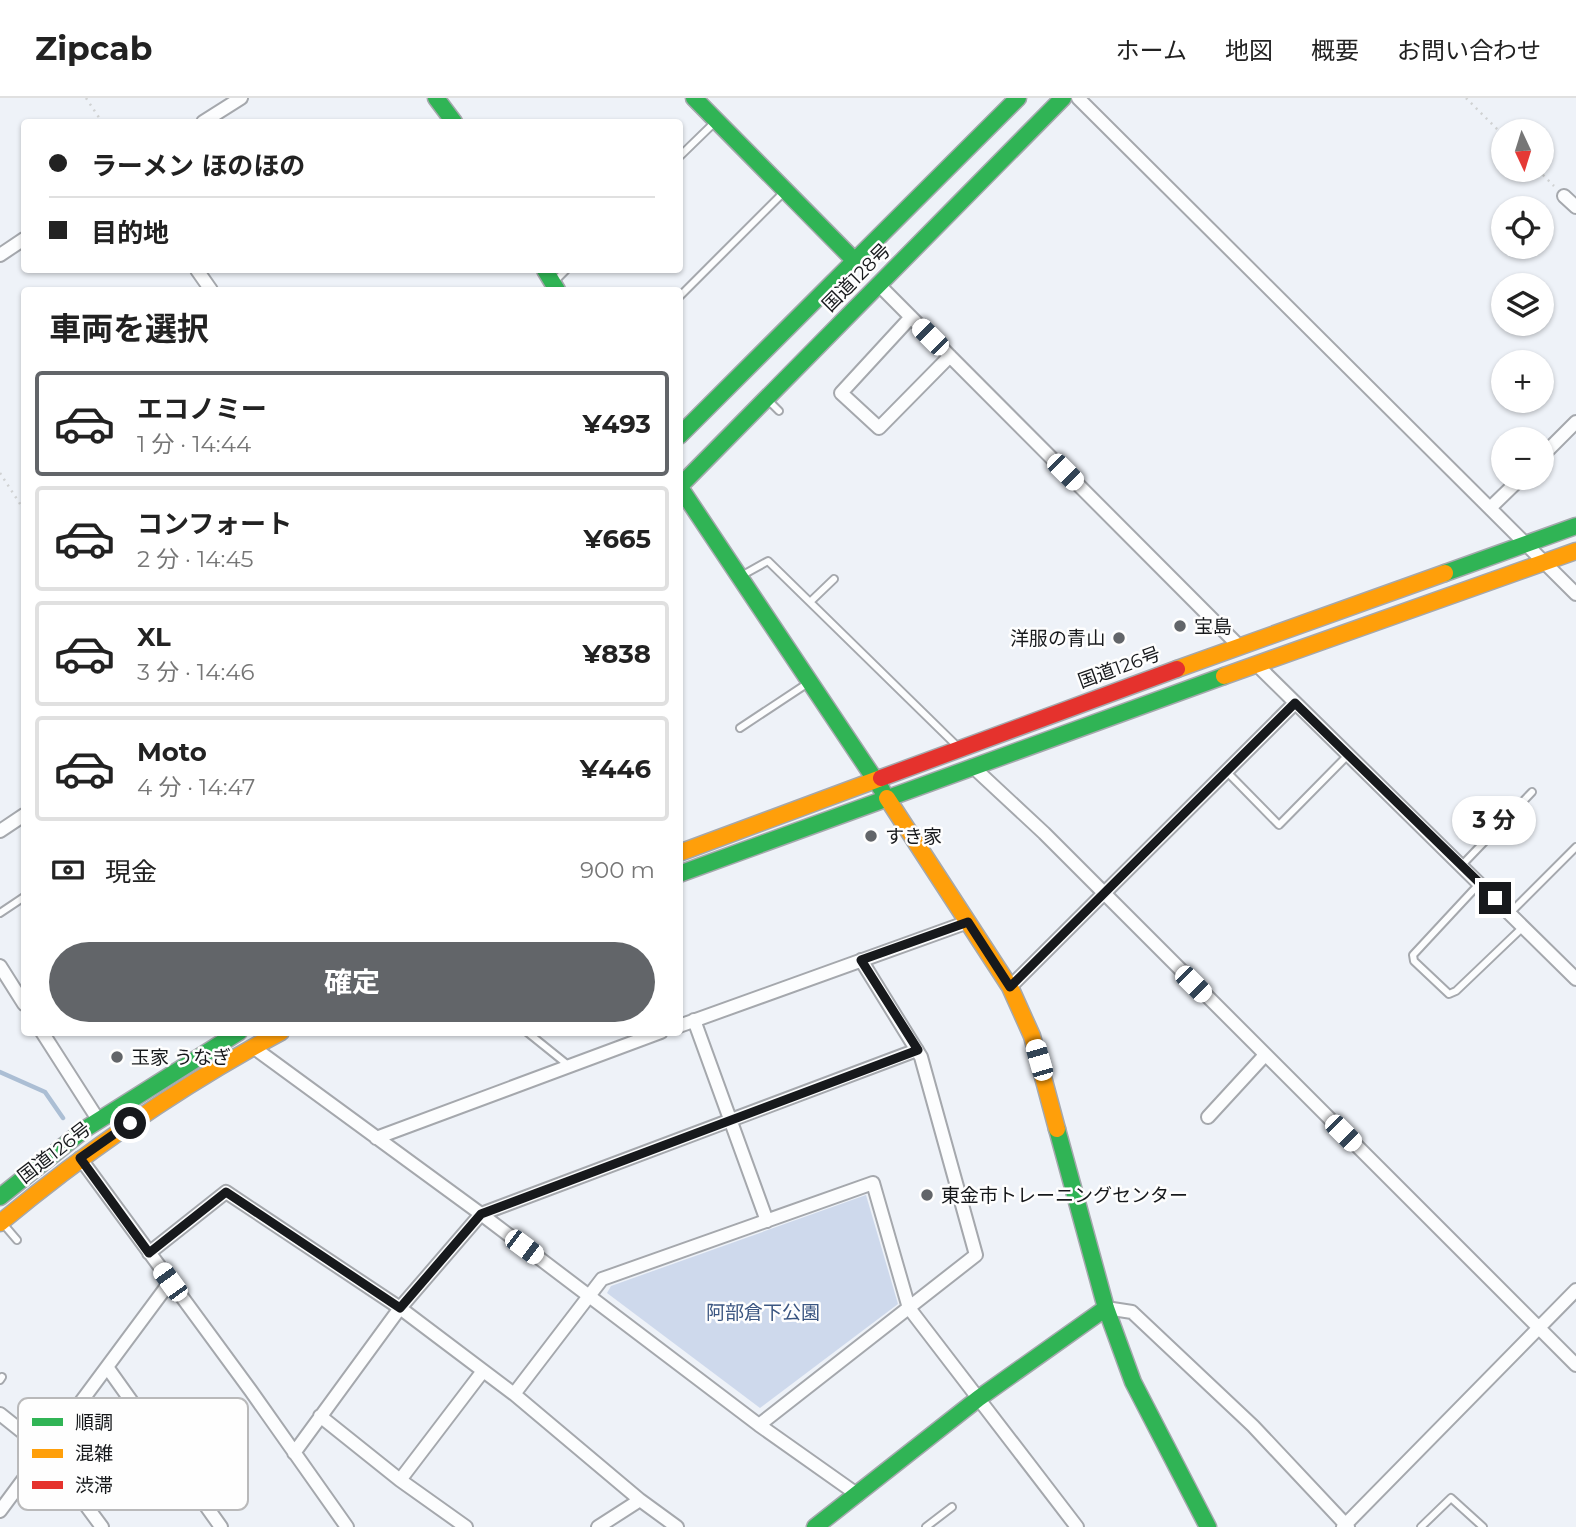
<!DOCTYPE html>
<html lang="ja">
<head>
<meta charset="utf-8">
<style>
  body { margin:0; font-family:Montserrat,"Noto Sans JP",sans-serif; background:#f2f2f2; color:#222; height:100vh; display:flex; flex-direction:column; font-size:26px; white-space:nowrap }
  * { box-sizing:border-box; margin:0 }
  p { font-size:23px; color:#767676 }
  .icon { flex:none; width:38px; height:38px; fill:none; stroke:currentColor; stroke-width:2; stroke-linecap:round; stroke-linejoin:round }
  .map { position:relative; flex:1; overflow:hidden }
  .details { position:absolute; left:21px; top:189px; width:662px; height:749px; display:flex; flex-direction:column; background:#fff; border-radius:7px; box-shadow:0 2px 5px #0004 }
  .details>* { flex:none }
  .hud { position:absolute; left:21px; top:21px; width:662px; height:154px; border-radius:7px; box-shadow:0 2px 5px #0004; display:grid; align-content:center; height:154px; padding:0 28px; background:#fff }
  .needle { width:46px; rotate:176deg }
  .fabs { position:absolute; left:1491px; top:21px; display:grid; gap:14px }
  .fabs a { display:grid; place-items:center; width:63px; height:63px; border-radius:50%; background:#fff; box-shadow:0 2px 5px #0004; font-size:35px }
  .end { position:absolute; width:32px; height:32px; margin:-16px; border:9px solid #17191c; background:#fff; box-shadow:0 0 0 4px #fff }
  .from { border-radius:50% }
  .bubble { position:absolute; height:49px; border-radius:24px; background:#fff; box-shadow:0 2px 5px #0004; font-size:23px; font-weight:700; line-height:49px; text-align:center }
  .car { position:absolute; width:21px; height:42px; margin:-21px -10px; border-radius:9px; box-shadow:0 0 5px 2px #0007; background:linear-gradient(#fff 24%,#345 0 40%,#fff 0 76%,#345 0 86%,#fff 0) }
  .hud b { display:flex; align-items:center; gap:24px; height:66px; font-size:26px }
  .hud b+b { border-top:2px solid #e0e0e0 }
  .hud i { width:18px; height:18px; background:#222 }
  ul { padding:0; list-style:none }
  li { display:flex; align-items:center; gap:21px; height:105px; margin:0 14px 10px; padding:0 14px; border:4px solid #e0e0e0; border-radius:7px }
  li div { flex:1 }
  li b { display:block; font-size:26px }
  li em { font-style:normal; font-weight:700 }
  li.selected { border-color:#626569 }
  li>.icon { width:63px; height:63px; stroke-width:1.5 }
  h2 { padding:0 28px; font-size:32px; line-height:84px }
  .pay { display:flex; align-items:center; gap:18px; height:77px; padding:0 28px; font-size:26px }
  .pay p { margin-inline-start:auto }
  .button { display:flex; gap:14px; margin-top:auto; padding:14px 28px }
  .button a { flex:1; height:80px; border-radius:42px; background:#626569; color:#fff; font-size:28px; font-weight:700; line-height:80px; text-align:center }
  header { display:flex; align-items:center; gap:42px; box-sizing:border-box; height:98px; padding:0 35px; background:#fff; border-bottom:2px solid #e0e0e0 }
  header strong { font-size:33px }
  nav { display:flex; gap:38px; margin-inline-start:auto; font-size:24px }
  .map>svg:first-child { display:block }
  .green { fill:#ced9ec }
  .lines { fill:none; stroke-linecap:round; stroke-linejoin:round }
  .stream { stroke:#abbed4; stroke-width:4.5 }
  .lane-casing { stroke:#a5a8ad; stroke-width:10 }
  .street-casing { stroke:#a5a8ad; stroke-width:16 }
  .fast-casing { stroke:#a5a8ad; stroke-width:19 }
  .slow-casing { stroke:#a5a8ad; stroke-width:19 }
  .jam-casing { stroke:#a5a8ad; stroke-width:19 }
  .path { stroke:#d0d2d3; stroke-width:2.5; stroke-dasharray:2 5; stroke-linecap:butt }
  .lane { stroke:#fcfdfe; stroke-width:6 }
  .street { stroke:#fcfdfe; stroke-width:12 }
  .fast { stroke:#30b455; stroke-width:16 }
  .slow { stroke:#ff9f0a; stroke-width:16 }
  .jam { stroke:#e5322d; stroke-width:16 }
  .route { stroke:#17191c; stroke-width:9 }
  .poi-dot { fill:#626569; stroke:#fefefe; stroke-width:2.5 }
  .labels { text-anchor:middle; stroke-width:5; stroke-linejoin:round; paint-order:stroke }
  .street-label { font-size:19px; fill:#17191c; stroke:#fefefe }
  .poi-label { font-size:19px; fill:#17191c; stroke:#fefefe; text-anchor:start }
  .park-label { font-size:19px; fill:#3a5581; stroke:#fefefe }
  .key { fill:#fefefe; stroke:#b9b9ba; stroke-width:2 }
  .key-label { font-size:19px; fill:#17191c }
</style>
</head>
<body>
<header>
<strong>Zipcab</strong>
<nav><a>ホーム</a><a>地図</a><a>概要</a><a>お問い合わせ</a></nav>
</header>
<div class="map">
<svg width="1576" height="1429" viewBox="0 0 1576 1429">
  <rect width="100%" height="100%" fill="#eef2f8"/>
  <path class="green" d="M866,1097l32,109 -138,104 -153,-115 4,-7z"/>
  <g class="lines">
    <path class="stream" d="M0,974l45,20 18,26"/>
    <g class="lane-casing">
      <path id="lane" d="M679,59l36,-35
        M554,184l12,-12
        M679,199l105,-105
        M770,304l9,9
        M741,478l27,-15 188,184
        M810,504l24,-23
        M740,630l68,-45
        M1227,674l52,53 69,-70
        M1462,767l70,-73
        M1479,786l-66,71 1,6 35,33 7,-3 67,-64
        M0,815l24,-16
        M1510,815l66,-66
        M527,934l41,33
        M5,1128l12,14
        M0,1282l2,-3
        M47,1311l19,14
        M926,1429l26,-20
        M1421,1429l30,-29 32,29"/>
    </g>
    <g class="street-casing">
      <path id="street" d="M1078,0l498,496
        M203,24l38,-24
        M1564,98l12,11
        M0,157l24,-16
        M197,172l14,20
        M879,187l360,361
        M911,219l-70,76 38,35 71,-72
        M1542,358l34,-34
        M1490,410l31,-30
        M1257,567l319,314
        M972,668l72,67 532,532
        M0,733l24,-16
        M0,868l24,38
        M1010,889l285,-284
        M694,922l73,201
        M679,928l289,-104
        M42,934l57,89
        M253,949l228,167 278,211 99,70
        M1208,1019l57,-62
        M376,1040l285,-106
        M80,1060l171,233 96,136
        M149,1155l77,-61 174,116 114,86 126,106 37,27
        M1106,1210l26,4 121,114 95,101
        M107,1269l114,160
        M514,1296l88,-115 271,-96 36,125 168,219
        M0,1316l45,36 57,77
        M320,1318l80,64 66,47
        M759,1327l217,-170 -55,-198 -60,-97
        M294,1355l106,-145 81,-94 436,-164
        M400,1382l83,-109
        M0,1413l170,-229
        M598,1429l42,-27
        M1343,1429l233,-237"/>
    </g>
    <g class="fast-casing">
      <path id="fast" d="M436,0l18,24
        M694,0l160,162
        M545,172l12,20
        M679,338l339,-338
        M679,388l203,304
        M679,389l384,-389
        M1445,475l131,-47
        M679,776l545,-198
        M1057,1031l49,179 27,74 75,145
        M0,1099l85,-68 154,-97
        M815,1429l164,-129 127,-90"/>
    </g>
    <g class="slow-casing">
      <path id="slow" d="M1177,571l268,-96
        M1224,578l352,-125
        M887,700l123,189 22,49 25,93
        M679,755l202,-75
        M0,1125c88,-73 180,-137 281,-191"/>
    </g>
    <g class="jam-casing">
      <path id="jam" d="M881,680l296,-109"/>
    </g>
    <path class="path" d="M86,0l16,24
      M1466,0l37,37
      M1538,72l16,16
      M0,375l24,37"/>
    <use href="#lane" class="lane"/>
    <use href="#street" class="street"/>
    <use href="#fast" class="fast"/>
    <use href="#slow" class="slow"/>
    <use href="#jam" class="jam"/>
  </g>
  <g class="lines">
    <path class="route" d="M130,1025l-50,35 69,95 77,-61 174,116 81,-94 437,-164 -57,-90 107,-38 42,65 285,-284 200,195"/>
  </g>
  <g class="poi-dot">
    <circle cx="1180" cy="528" r="7"/>
    <circle cx="1119" cy="540" r="7"/>
    <circle cx="871" cy="738" r="7"/>
    <circle cx="117" cy="959" r="7"/>
    <circle cx="927" cy="1097" r="7"/>
  </g>
  <g class="labels">
    <g class="street-label">
      <text transform="translate(856 179) rotate(-45)" y="7">国道128号</text>
      <text transform="translate(1119 569) rotate(-20)" y="7">国道126号</text>
      <text transform="translate(54 1054) rotate(-38)" y="7">国道126号</text>
    </g>
    <g class="poi-label">
      <text x="1194" y="535">宝島</text>
      <text x="1105" y="547" text-anchor="end">洋服の青山</text>
      <text x="885" y="745">すき家</text>
      <text x="131" y="966">玉家 うなぎ</text>
      <text x="941" y="1104">東金市トレーニングセンター</text>
    </g>
    <g class="park-label">
      <text x="763" y="1221">阿部倉下公園</text>
    </g>
  </g>
  <rect x="18" y="1300" width="230" height="112" rx="10" class="key"/>
  <rect x="32" y="1320" width="31" height="8" fill="#30b455"/>
  <rect x="32" y="1351" width="31" height="9" fill="#ff9f0a"/>
  <rect x="32" y="1383" width="31" height="8" fill="#e5322d"/>
  <g class="key-label">
    <text x="75" y="1331">順調</text>
    <text x="75" y="1362">混雑</text>
    <text x="75" y="1394">渋滞</text>
  </g>
</svg>
<div class="fabs">
<a><svg class="needle" viewBox="-14 -14 28 28"><path d="M0-13l5 13h-10z" fill="#e53935"/><path d="M0 13l5-13h-10z" fill="#767676"/></svg></a>
<a><svg class="icon" aria-label="locate" viewBox="0 0 24 24"><circle cx="12" cy="12" r="6"/><path d="M12 2v4M12 18v4M2 12h4M18 12h4"/></svg></a>
<a><svg class="icon" aria-label="layers" viewBox="0 0 24 24"><path d="M12 4l9 5-9 5-9-5zM3 14l9 5 9-5"/></svg></a>
<a>+</a>
<a>−</a>
</div>
<i class="end from" style="left:130px;top:1025px"></i>
<i class="end" style="left:1495px;top:800px"></i>
<div class="bubble" style="left:1452px;top:698px;width:84px">3 分</div>
<i class="car" style="left:930px;top:239px;rotate:315deg"></i>
<i class="car" style="left:1065px;top:374px;rotate:135deg"></i>
<i class="car" style="left:1193px;top:886px;rotate:135deg"></i>
<i class="car" style="left:1039px;top:962px;rotate:344deg"></i>
<i class="car" style="left:1343px;top:1035px;rotate:135deg"></i>
<i class="car" style="left:524px;top:1149px;rotate:127deg"></i>
<i class="car" style="left:170px;top:1184px;rotate:324deg"></i>
<div class="hud">
<b><i class="from"></i>ラーメン ほのほの</b>
<b><i></i>目的地</b>
</div>
<section class="details">
<h2>車両を選択</h2>
<ul>
<li class="selected"><svg class="icon" aria-label="car" viewBox="0 0 24 24"><path d="M5 17H2v-5l4-1 3-4h7l3 4 3 1v5h-3M9 17h6M6 11h13"/><circle cx="7" cy="17" r="2"/><circle cx="17" cy="17" r="2"/></svg><div><b>エコノミー</b><p>1 分 · 14:44</p></div><em>¥493</em></li>
<li><svg class="icon" aria-label="car" viewBox="0 0 24 24"><path d="M5 17H2v-5l4-1 3-4h7l3 4 3 1v5h-3M9 17h6M6 11h13"/><circle cx="7" cy="17" r="2"/><circle cx="17" cy="17" r="2"/></svg><div><b>コンフォート</b><p>2 分 · 14:45</p></div><em>¥665</em></li>
<li><svg class="icon" aria-label="car" viewBox="0 0 24 24"><path d="M5 17H2v-5l4-1 3-4h7l3 4 3 1v5h-3M9 17h6M6 11h13"/><circle cx="7" cy="17" r="2"/><circle cx="17" cy="17" r="2"/></svg><div><b>XL</b><p>3 分 · 14:46</p></div><em>¥838</em></li>
<li><svg class="icon" aria-label="car" viewBox="0 0 24 24"><path d="M5 17H2v-5l4-1 3-4h7l3 4 3 1v5h-3M9 17h6M6 11h13"/><circle cx="7" cy="17" r="2"/><circle cx="17" cy="17" r="2"/></svg><div><b>Moto</b><p>4 分 · 14:47</p></div><em>¥446</em></li>
</ul>
<div class="pay"><svg class="icon" aria-label="cash" viewBox="0 0 24 24"><path d="M3 7h18v10H3z"/><circle cx="12" cy="12" r="2"/></svg>現金<p>900 m</p></div>
<div class="button"><a>確定</a></div>
</section>
</div>
</body>
</html>
